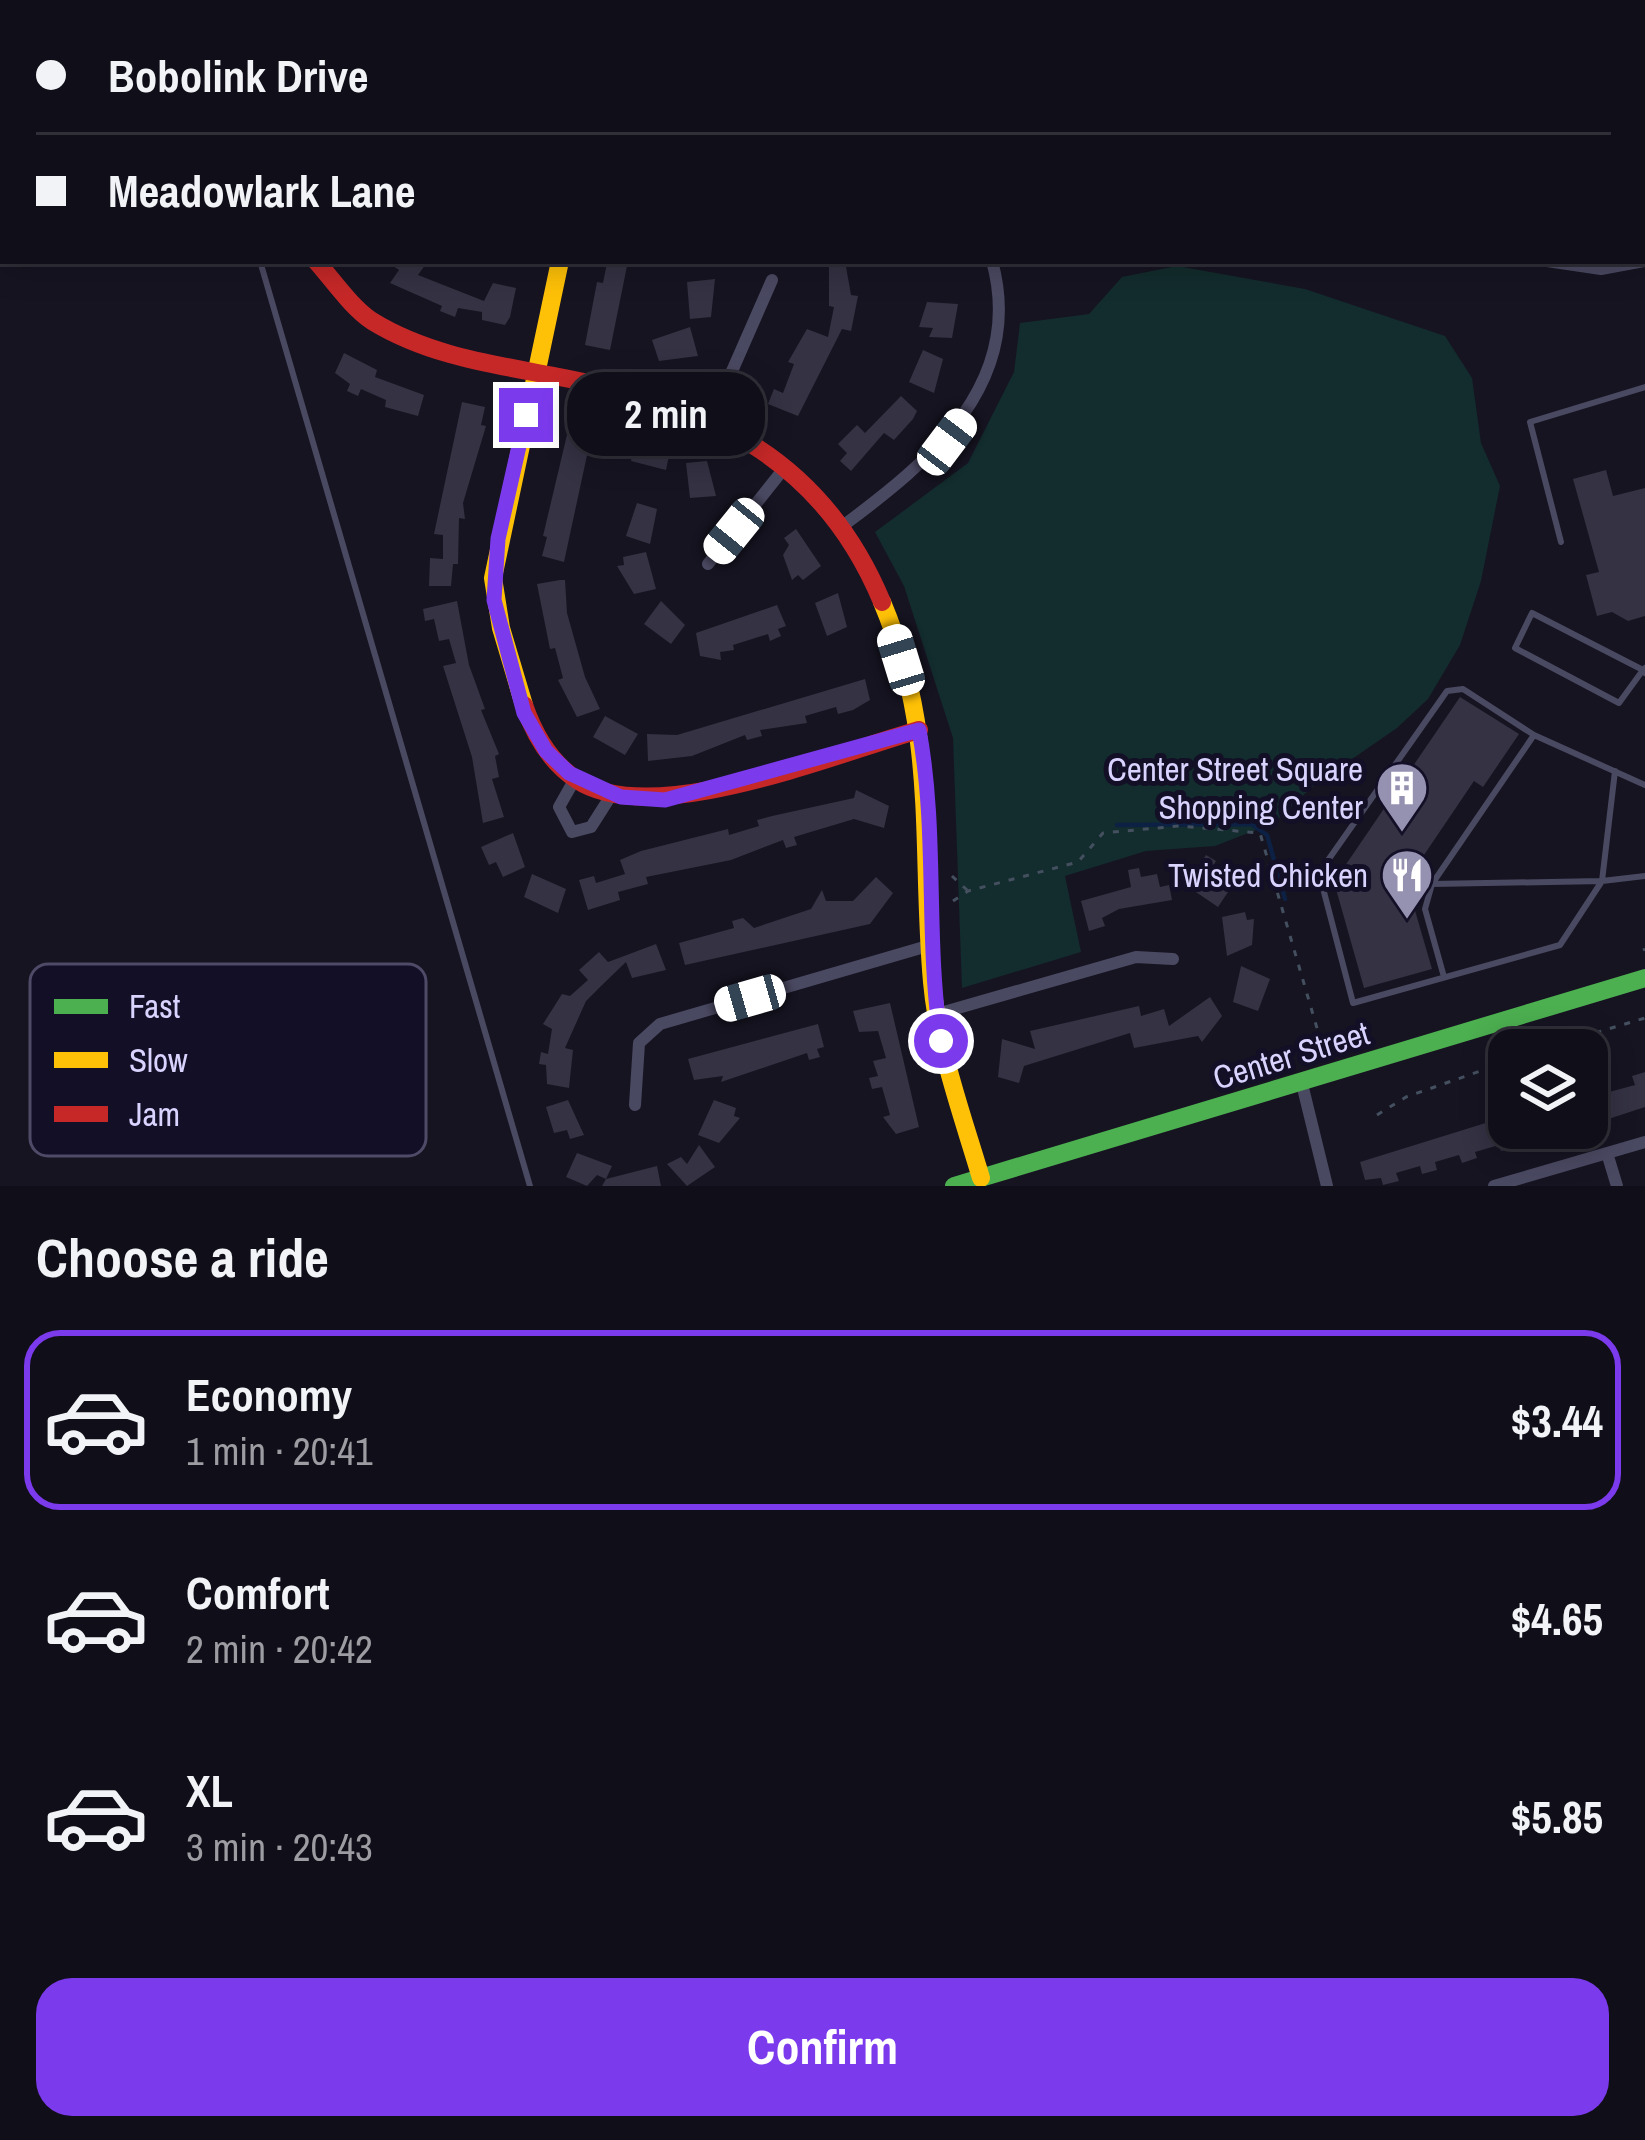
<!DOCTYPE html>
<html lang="en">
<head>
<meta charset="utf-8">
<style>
  body { margin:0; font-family:"Archivo Narrow",sans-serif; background:#191822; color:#f1f3f6; height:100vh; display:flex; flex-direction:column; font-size:45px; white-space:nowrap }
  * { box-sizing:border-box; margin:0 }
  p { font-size:39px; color:#9c9ca2 }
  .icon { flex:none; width:66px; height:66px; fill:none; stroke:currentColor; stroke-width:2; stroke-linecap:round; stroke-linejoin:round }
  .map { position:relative; height:1186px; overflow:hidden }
  .sheet { display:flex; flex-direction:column; background:#100f19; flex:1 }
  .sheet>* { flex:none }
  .guide { position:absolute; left:0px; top:0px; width:1647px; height:264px; box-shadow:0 6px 30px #0003,0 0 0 3px #302f38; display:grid; align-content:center; height:264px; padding:0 36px; background:#100f19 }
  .buttons { position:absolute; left:1488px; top:1029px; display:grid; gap:24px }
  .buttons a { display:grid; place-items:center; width:120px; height:120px; border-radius:24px; background:#100f19; box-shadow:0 6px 30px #0003,0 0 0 3px #302f38; font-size:60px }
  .end { position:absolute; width:54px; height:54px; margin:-27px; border:15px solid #7c3aed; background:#fff; box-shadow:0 0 0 6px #fff }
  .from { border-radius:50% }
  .bubble { position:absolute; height:84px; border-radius:36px; background:#100f19; box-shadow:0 6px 30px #0003,0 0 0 3px #302f38; font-size:39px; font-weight:800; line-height:84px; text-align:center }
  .car { position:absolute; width:36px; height:72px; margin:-36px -18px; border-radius:15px; box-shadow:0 0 9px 3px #0007; background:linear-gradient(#fff 24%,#345 0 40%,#fff 0 76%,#345 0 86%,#fff 0) }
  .guide b { display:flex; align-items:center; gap:42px; height:114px; font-size:45px }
  .guide b+b { border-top:3px solid #302f38 }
  .guide i { width:30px; height:30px; background:#f1f3f6 }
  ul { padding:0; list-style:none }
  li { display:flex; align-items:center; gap:36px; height:180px; margin:0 24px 18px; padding:0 12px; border:6px solid transparent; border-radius:36px }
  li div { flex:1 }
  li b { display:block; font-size:45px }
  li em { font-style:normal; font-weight:800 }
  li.active { border-color:#7c3aed }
  li>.icon { width:108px; height:108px; stroke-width:1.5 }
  h2 { padding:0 36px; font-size:54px; line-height:144px }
  .cta { display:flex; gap:24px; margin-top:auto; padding:24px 36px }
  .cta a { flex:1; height:138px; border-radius:36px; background:#7c3aed; color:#fff; font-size:48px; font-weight:800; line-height:138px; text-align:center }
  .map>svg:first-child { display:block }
  .green { fill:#132c2d }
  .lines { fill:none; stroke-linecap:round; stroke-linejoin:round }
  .stream { stroke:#0d2144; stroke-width:4.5 }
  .building { fill:#343243 }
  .path { stroke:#44505f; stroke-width:3; stroke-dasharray:6 9; stroke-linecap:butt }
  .lane { stroke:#4a4962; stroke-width:6 }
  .street { stroke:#4a4962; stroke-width:12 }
  .fast { stroke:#4caf50; stroke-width:18 }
  .slow { stroke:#ffc107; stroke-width:18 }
  .jam { stroke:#c62828; stroke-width:18 }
  .route { stroke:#7c3aed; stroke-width:15 }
  .labels { text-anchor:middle; stroke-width:10; stroke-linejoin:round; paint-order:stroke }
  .poi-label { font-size:33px; fill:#d9d4ff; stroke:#130f26; text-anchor:end }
  .street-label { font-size:33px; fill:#d9d4ff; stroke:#130f26 }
  .key { fill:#130f26; stroke:#4e4a67; stroke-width:3 }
  .key-label { font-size:33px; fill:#d9d4ff }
</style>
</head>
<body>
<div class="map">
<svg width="1645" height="1186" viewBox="0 0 1645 1186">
  <rect width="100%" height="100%" fill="#161421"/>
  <path class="green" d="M1177,266l128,23 140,47 27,42 9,65 19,43 -19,95 -21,64 -32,54 -31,29 -84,58 -39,37 -59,23 -69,5 -81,25 16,76 -119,36 -9,-250 -49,-152 -29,-54 93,-69 46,-91 6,-49 69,-9 33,-37z"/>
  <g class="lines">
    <path class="stream" d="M1117,825l134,-1 16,11 18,64"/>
  </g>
  <path class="building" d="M386,261h42l-10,14 66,26 9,-18 23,5 -6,29 -5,8 -23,-5v-8l-24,-4 -3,9 -15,-6 2,-5 -52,-23 9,-13z
    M845,261l6,34 7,1 -7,35 -9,-2 -44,87 -30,-12 6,-15 9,4 11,-29 -6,-2 19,-33 21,8 6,-30 -5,-1v-42z
    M607,263l20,3 -17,84 -25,-5 12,-63 6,1z
    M715,279l-4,38 -21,2 -3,-37z
    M927,302l31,2 -6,34 -23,-1 4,-9 -14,-1z
    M690,327l8,29 -39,5 -7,-21z
    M923,350l20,9 -9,34 -25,-11z
    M344,353l33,17 -2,7 49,18 -6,21 -33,-9 1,-7 -25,-11 -3,7 -11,-5 3,-7 -15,-11z
    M901,396l16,15 -4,8 -19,21 -10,-7 -33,38 -11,-10 7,-8 -9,-9 19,-19 8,8z
    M462,402l23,5 -4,18 5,1 -23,77 2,16 -6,-1 -1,46h-5l-2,22h-22l1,-28 13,1v-24l-9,-1z
    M570,422l23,5 -1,7 7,2 -2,11 -8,-1 -25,116 -22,-6 5,-19 -4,-1z
    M637,436l33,14 -4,20 -35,-9z
    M707,461l9,35 -26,2 -4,-35z
    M1606,470l7,26 32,-8v128l-17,5 -16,-9 -15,4 -11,-41 13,-3 -26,-93z
    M637,503l20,6 -7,35 -24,-8z
    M796,529l25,37 -18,14 -5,-5 -6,5 -9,-25 6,-10 -5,-7z
    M646,552l10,37 -22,5 -17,-28 7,-1 -1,-8z
    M560,580h5l2,33 18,64 15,32 -23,8 -19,-37 5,-2 -8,-30 -5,1 -13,-65z
    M838,593l9,34 -20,9 -12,-33z
    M457,601l12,64 16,44 -4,1 18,44 -4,2 4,21 -7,2 12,38 -21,6 -11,-66 -29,-91 13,-3 -7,-24 -10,2 -5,-22 -9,2 -2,-12z
    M661,601l24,24 -14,19 -27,-20z
    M777,605l9,21 -8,3 3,7 -11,5 -2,-7 -35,11 1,5 -14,2 1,8 -21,-4 -4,-23z
    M865,679l5,21 -17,10 -15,4 -2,-7 -31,9 2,7 -47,7 2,6 -15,4 -2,-5 -53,21 -44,5 -1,-27 30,1z
    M1460,697l59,37 -36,53 -9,-6 -75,111 5,18 10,-3 18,62 -68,19 -30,-106z
    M605,716l33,18 -13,21 -32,-18z
    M856,790l33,16 -5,22 -30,-9 -60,18 3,8 -11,3 -3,-8 -52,20 -85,17 2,7 -30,8 2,8 -32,10 -9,-30 15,-4 2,7 29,-9 -5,-14 21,-9 87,-22 1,6 30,-9 -2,-6 15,-4 82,-18z
    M513,833l12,34 -22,10 -7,-15 -7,3 -8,-18z
    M1206,855l10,6 -5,8 14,8 -6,10 9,5 -10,15 -31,-21z
    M1139,868l2,9 16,-3 3,13 9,-2 3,15 -53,9 -17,9 3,8 -16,5 -8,-30 50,-14 -3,-17z
    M532,874l34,15 -8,24 -34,-16z
    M876,877l17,16 -23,31 -185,41 -6,-22 55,-15 -2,-7 11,-3 11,10 57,-19 11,-19 4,11h27z
    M1245,912l2,8 7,-1 -2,26 -25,11 -5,-39z
    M656,944l10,26 -34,8 -6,-16 -25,24 -15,15 -21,47 8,2 -4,38 -22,-4 -1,-19 -7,-1 2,-12 7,2 4,-25 -9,-5 19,-30 8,2 18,-16 -9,-10 20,-18 9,10z
    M1241,966l29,13 -12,32 -25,-9z
    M1210,997l12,19 -20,26 -4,-6 -64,12 -4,-15 -106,33 -5,17 -21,-6 4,-38 33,10 -5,-18 109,-25 2,10 23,-7 5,17z
    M890,1003l29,124 -23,7 -13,-17 7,-2 -8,-28 -10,2 -3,-11 9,-2 -5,-15 13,-3 -8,-27 -19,1 -6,-21z
    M818,1024l6,23 -7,2 3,8 -11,3 -2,-7 -86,29 2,-6 -29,4 -6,-21z
    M1645,1072v35l-58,19v-28l48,-13 -3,-9z
    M568,1100l16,35 -14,4 -3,-9 -13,3 -8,-26z
    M714,1100l22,8 -2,8 6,2 -21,25 -21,-8z
    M1505,1117l3,11h28l4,12 -39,11 -2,-6 -24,7 2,6 -15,5 -3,-8 -24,7 2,8 -15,4 -2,-8 -24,7 3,8 -16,4 -2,-7 -16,2 -5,-18z
    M699,1145l16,22 -28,19 -20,-22 14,-7 6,7z
    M577,1153l35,13 -6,13 51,-13 4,20h-59l4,-7 -9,-4 -10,11 -21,-9z"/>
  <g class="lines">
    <path class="path" d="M952,876l15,14
      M953,901l15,-10 110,-29 25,-29 76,-7 81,7 59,202
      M1643,950l2,-1
      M1538,1050l107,-32
      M1377,1115l29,-18 103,-36"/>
    <path class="lane" d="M182,0l1,3
      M1056,0l1,3
      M1198,0l1,3
      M1300,0l1,3
      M1503,0l1,3
      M1148,3l11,-3
      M1644,241l1,4
      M260,261l270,925
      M1561,542l-31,-120 115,-35
      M1645,668l-2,2 -24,33 -104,-55 17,-35 111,57 2,3
      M1645,785l-111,-50 -71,-46 -16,2 -128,182 34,130 207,-58 42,-64 43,-5
      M1432,884l170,-3 13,-110
      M1444,977l-19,-68 7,-25 102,-149"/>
    <path class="street" d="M239,0l1,3
      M1245,0l1,3
      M1606,3l10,-3
      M1547,261l54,8 44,-8
      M711,419l61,-139
      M844,525c85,-63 182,-142 148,-264
      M708,564l78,-98
      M576,777l-17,30 13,25 19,-5 21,-33
      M937,1014l199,-57 37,2
      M1302,1084l25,102
      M635,1105l4,-62 21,-19 271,-79
      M1607,1153l10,33
      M1494,1186l151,-44"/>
    <path class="fast" d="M954,1186l691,-208"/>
    <path class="slow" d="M882,602c56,133 38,243 50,380 6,67 30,132 49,196
      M524,705l-23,-77 -8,-50 67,-317"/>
    <path class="jam" d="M316,261c17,19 35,46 56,60 55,34 119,43 182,55 149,28 266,77 328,226
      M524,705c10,29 27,58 53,75 75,50 260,-27 342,-50"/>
  </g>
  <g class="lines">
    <path class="route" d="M526,415l-28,124 -4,61 30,113 22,38 23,22 52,24 44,3 254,-70c19,102 6,208 22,311"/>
  </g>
  <defs>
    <g id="building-pin" transform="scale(2.7)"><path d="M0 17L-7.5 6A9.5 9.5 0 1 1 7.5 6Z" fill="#9591b1" stroke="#130f26"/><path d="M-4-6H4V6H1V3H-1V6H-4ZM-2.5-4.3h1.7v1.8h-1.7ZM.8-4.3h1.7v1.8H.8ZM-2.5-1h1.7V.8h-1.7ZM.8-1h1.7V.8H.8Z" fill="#fff"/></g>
    <g id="restaurant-pin" transform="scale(2.7)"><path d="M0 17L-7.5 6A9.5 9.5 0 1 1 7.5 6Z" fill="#9591b1" stroke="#130f26"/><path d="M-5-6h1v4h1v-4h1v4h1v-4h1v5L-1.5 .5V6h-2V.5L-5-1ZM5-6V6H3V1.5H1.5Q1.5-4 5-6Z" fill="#fff"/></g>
  </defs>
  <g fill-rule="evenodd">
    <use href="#building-pin" x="1402" y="788"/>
    <use href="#restaurant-pin" x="1407" y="875"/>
  </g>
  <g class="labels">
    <g class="poi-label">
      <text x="1363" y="781">Center Street Square<tspan x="1363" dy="38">Shopping Center</tspan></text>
      <text x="1368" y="887">Twisted Chicken</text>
    </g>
    <g class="street-label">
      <text transform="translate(1291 1055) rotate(-17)" y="12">Center Street</text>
    </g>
  </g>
  <rect x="30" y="964" width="396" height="192" rx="18" class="key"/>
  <rect x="54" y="999" width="54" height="15" fill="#4caf50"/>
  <rect x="54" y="1052" width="54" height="16" fill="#ffc107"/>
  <rect x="54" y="1106" width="54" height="16" fill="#c62828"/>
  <g class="key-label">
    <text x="129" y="1018">Fast</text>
    <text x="129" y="1072">Slow</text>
    <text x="129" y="1126">Jam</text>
  </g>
</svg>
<div class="buttons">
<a><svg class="icon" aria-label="layers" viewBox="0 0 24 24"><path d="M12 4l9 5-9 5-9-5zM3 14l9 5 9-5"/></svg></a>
</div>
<i class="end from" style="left:941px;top:1041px"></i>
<i class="end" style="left:526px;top:415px"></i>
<div class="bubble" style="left:567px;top:372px;width:198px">2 min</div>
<i class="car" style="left:947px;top:442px;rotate:37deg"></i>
<i class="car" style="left:734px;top:531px;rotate:219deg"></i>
<i class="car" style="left:901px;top:660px;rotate:343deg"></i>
<i class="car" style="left:750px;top:998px;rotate:254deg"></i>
<div class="guide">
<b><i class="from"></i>Bobolink Drive</b>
<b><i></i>Meadowlark Lane</b>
</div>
</div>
<section class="sheet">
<h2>Choose a ride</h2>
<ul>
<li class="active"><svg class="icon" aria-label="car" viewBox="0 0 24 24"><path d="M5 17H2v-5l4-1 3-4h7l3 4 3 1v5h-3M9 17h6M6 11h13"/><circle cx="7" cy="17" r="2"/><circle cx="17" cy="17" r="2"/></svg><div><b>Economy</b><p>1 min · 20:41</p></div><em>$3.44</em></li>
<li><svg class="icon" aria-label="car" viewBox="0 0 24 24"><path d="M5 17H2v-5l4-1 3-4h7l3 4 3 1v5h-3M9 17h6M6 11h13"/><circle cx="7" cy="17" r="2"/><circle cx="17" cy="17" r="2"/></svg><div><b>Comfort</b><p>2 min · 20:42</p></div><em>$4.65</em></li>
<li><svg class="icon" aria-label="car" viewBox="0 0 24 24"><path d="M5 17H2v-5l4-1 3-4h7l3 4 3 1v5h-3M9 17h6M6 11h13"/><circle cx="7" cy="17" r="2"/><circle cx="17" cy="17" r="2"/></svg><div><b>XL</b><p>3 min · 20:43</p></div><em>$5.85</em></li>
</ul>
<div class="cta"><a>Confirm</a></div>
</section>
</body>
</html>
